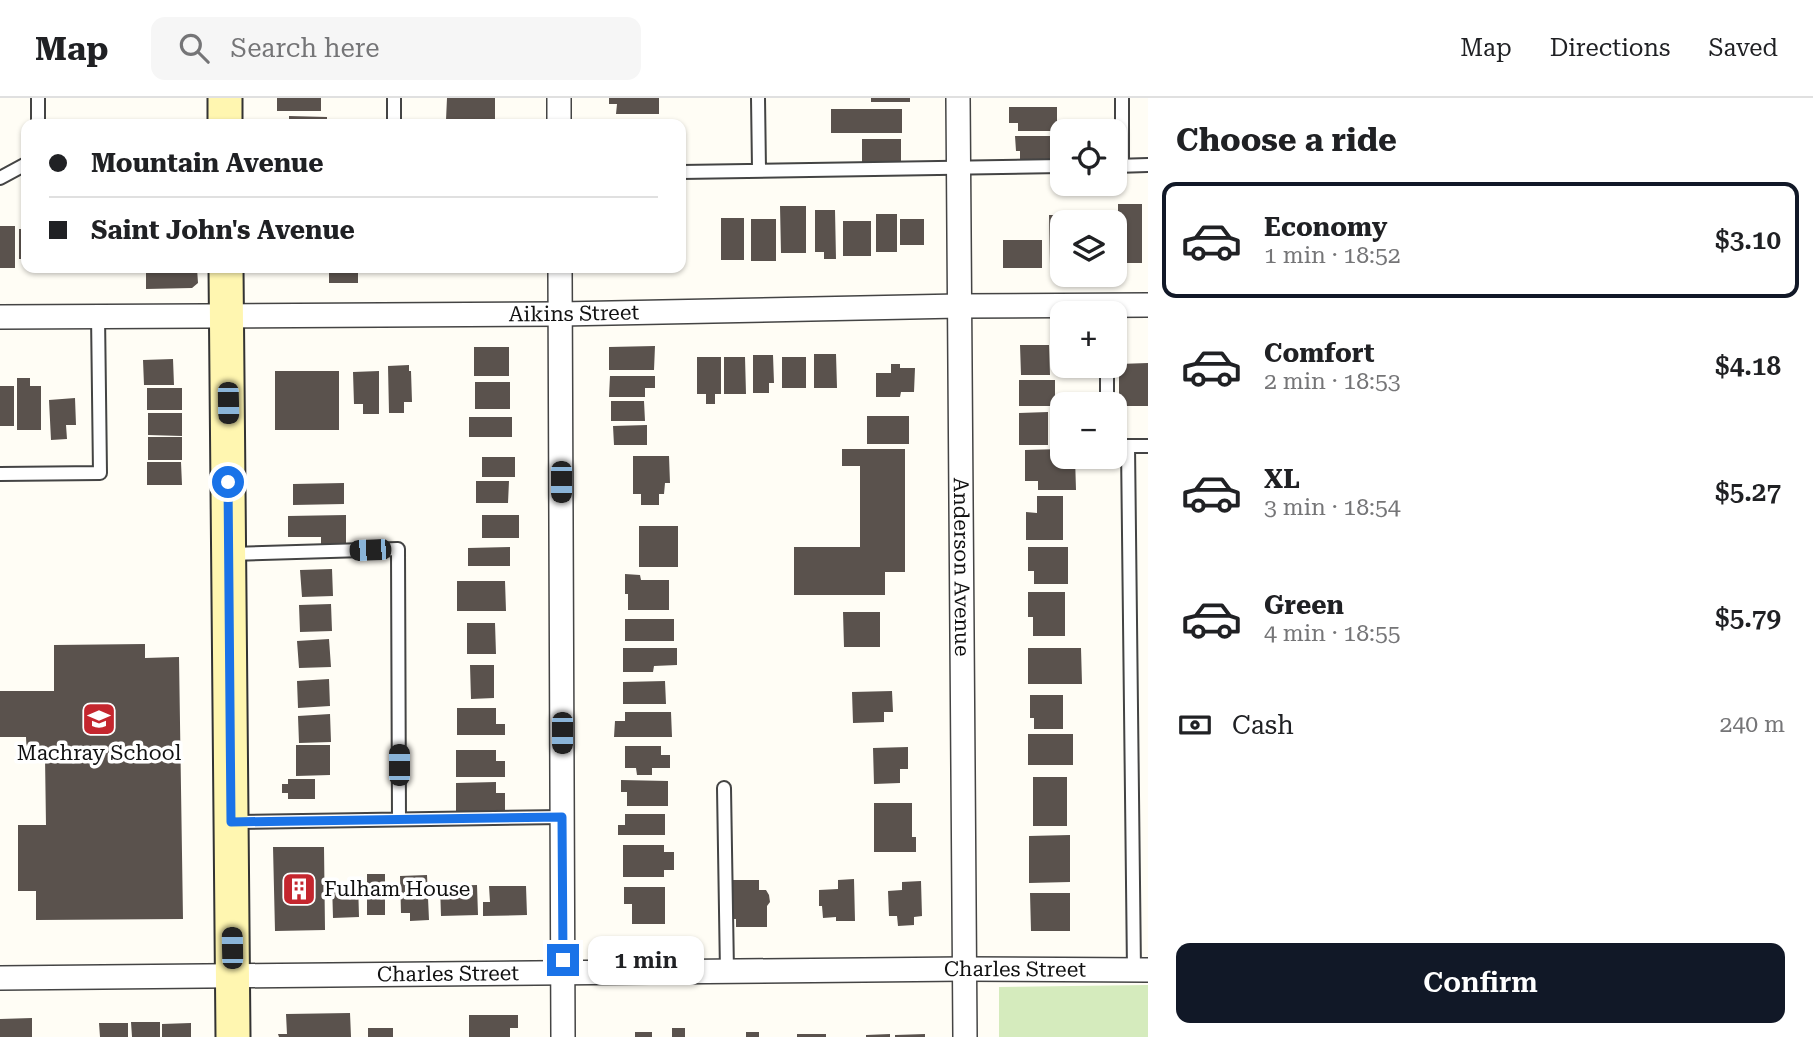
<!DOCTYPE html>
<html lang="en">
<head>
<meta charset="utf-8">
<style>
  body { margin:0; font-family:"Roboto Serif",serif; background:#f6f6f6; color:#202124; height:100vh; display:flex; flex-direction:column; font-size:26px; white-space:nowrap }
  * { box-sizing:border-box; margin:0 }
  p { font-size:23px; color:#757577 }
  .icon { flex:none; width:38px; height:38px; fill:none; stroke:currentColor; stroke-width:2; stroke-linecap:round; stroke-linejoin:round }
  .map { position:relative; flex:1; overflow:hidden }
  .details { display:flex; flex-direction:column; background:#fff; width:665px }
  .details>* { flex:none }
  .top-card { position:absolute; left:21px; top:21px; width:665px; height:154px; border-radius:14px; box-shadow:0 2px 5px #0004; display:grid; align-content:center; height:154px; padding:0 28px; background:#fff }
  .tools { position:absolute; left:1050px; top:21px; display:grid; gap:14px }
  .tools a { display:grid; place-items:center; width:77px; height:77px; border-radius:14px; background:#fff; box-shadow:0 2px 5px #0004; font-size:35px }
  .end { position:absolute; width:32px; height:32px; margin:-16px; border:9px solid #1a73e8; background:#fff; box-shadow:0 0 0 4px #fff }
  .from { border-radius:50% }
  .bubble { position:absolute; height:49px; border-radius:14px; background:#fff; box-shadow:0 2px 5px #0004; font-size:23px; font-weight:600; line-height:49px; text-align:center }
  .car { position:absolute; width:21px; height:42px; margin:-21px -10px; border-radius:9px; box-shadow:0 0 5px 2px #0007; background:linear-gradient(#222 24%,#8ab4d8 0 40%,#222 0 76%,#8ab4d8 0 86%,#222 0) }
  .top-card b { display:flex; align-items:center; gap:24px; height:66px; font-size:26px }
  .top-card b+b { border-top:2px solid #e0e0e0 }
  .top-card i { width:18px; height:18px; background:#202124 }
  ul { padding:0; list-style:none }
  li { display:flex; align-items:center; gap:21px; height:116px; margin:0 14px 10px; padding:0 14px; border:4px solid transparent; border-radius:14px }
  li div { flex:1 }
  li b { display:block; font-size:26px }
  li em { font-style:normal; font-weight:600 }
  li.current { border-color:#111827 }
  li>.icon { width:63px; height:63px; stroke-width:1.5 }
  h2 { padding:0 28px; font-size:32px; line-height:84px }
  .pay { display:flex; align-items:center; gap:18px; height:77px; padding:0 28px; font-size:26px }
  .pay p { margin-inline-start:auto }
  .cta { display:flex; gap:14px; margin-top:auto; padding:14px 28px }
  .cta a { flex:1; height:80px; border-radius:14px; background:#111827; color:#fff; font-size:28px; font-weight:600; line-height:80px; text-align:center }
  header { display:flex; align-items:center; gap:42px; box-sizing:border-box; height:98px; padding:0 35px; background:#fff; border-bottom:2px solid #e0e0e0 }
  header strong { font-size:33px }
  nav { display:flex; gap:38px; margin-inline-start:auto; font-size:24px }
  .search { width:490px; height:63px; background:#f6f6f6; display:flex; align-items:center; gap:18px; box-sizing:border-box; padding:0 24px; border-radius:14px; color:#757577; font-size:26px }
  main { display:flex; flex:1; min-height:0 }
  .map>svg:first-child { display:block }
  .green { fill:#d5ebbd }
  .building { fill:#5a524d }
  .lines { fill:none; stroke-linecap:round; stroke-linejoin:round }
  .service-casing { stroke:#444; stroke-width:16 }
  .minor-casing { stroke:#444; stroke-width:26 }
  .secondary-casing { stroke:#333; stroke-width:37 }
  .service { stroke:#fff; stroke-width:12 }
  .minor { stroke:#fff; stroke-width:23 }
  .secondary { stroke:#fff6b0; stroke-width:33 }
  .route { stroke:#1a73e8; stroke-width:9 }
  .labels { text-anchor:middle; stroke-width:7; stroke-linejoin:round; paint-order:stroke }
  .street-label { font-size:21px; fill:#111; stroke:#fff }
  .poi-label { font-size:21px; fill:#111; stroke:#fff }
</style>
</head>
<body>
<header>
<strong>Map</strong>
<div class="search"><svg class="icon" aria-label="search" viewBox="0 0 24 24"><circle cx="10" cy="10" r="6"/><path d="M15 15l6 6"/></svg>Search here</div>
<nav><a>Map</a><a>Directions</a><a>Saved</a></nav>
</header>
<main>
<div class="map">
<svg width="1148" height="939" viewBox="0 0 1148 939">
  <rect width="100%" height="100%" fill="#fffdf5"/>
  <path class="green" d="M1148,887v52h-149v-50z"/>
  <path class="building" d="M277,0h44v13h-44z
    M447,0h48v22h-49z
    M609,0h50v16h-43l1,-10h-8z
    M871,0h39v4h-39z
    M1009,9h48v24h-39v-8h-9z
    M831,11h71v24h-71z
    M289,18l38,1v7h-38z
    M1015,38h40l1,27h-36v-12h-4z
    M862,41h39v23h-39z
    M1118,106h24v59h-24z
    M780,108h26v47h-25z
    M815,112h20l1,49h-12v-7h-9z
    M876,116h21v38h-21z
    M1049,117h29v7h-16v42h-12z
    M681,119h4v43h-4z
    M721,120h23v42h-23z
    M1083,120h28v4h-28z
    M751,121h25v42h-25z
    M900,121h24v26h-24z
    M843,123h28v35h-28z
    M0,128h15v42h-15z
    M19,131h7v30h-7z
    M1003,142h39v28h-39z
    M146,170h51l1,15 -6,5 -46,1z
    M329,170h29v15h-29z
    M1020,247h29l1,30h-29z
    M655,248l-1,24h-45v-23z
    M474,249h35v29h-35z
    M814,256h22l1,34h-23z
    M753,257h20l1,28h-5v10h-16z
    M697,259h24v37h-6v10h-9v-10h-9z
    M724,259h21l1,37h-22z
    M782,259h24v31h-24z
    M173,261l1,26h-30l-1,-25z
    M1148,265v43h-29v-42z
    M891,266h9v4h15l-1,24h-13l-1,5h-24v-24h15z
    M409,267v6h2l1,31h-8v11h-15l-1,-47z
    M275,273h64v59h-64z
    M379,273v43h-16v-10h-9l-1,-32z
    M610,278h45v12h-10v9h-36z
    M17,280h13v8h11v44h-24z
    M1019,282h36v26h-36z
    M475,284h35v27h-35z
    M0,288h14v40h-14z
    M147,290h35v22h-35z
    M75,300l1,27h-10l1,14 -16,1 -2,-40z
    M611,303h33l1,20h-34z
    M1048,314v33h-29v-32z
    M148,315h34v23l-34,-1z
    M867,318h42v28h-42z
    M469,319h43v20h-43z
    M647,327v20h-33l-1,-19z
    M148,339h34v23h-34z
    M842,351h63v123h-20v23h-91v-48h66v-81h-18z
    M1062,351v8h13l1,33h-38v-9h-13v-31z
    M633,358h36l1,27h-5l-1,11h-5v11h-18v-11h-8z
    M482,359h33v20h-33z
    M147,364h34l1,23h-35z
    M476,383h33l-1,22h-32z
    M344,385v21l-51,1v-21z
    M1037,398h26v44h-37v-28l11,1z
    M346,417v29h-25v-7h-33v-21z
    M482,417h37v23h-37z
    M639,428h39v41h-39z
    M510,449v19h-42v-18z
    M1028,449h40v37h-34v-13h-6z
    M332,471l1,27 -31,1 -2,-27z
    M625,476l15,1 1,5h28v30h-41v-16h-3z
    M457,483h48l1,30h-49z
    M1028,494h37v44h-32v-19h-5z
    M331,506l1,27 -32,1 -1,-27z
    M843,514h37v35h-36z
    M625,521h49v22h-49z
    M467,525h28l1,31h-29z
    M329,541l2,28 -32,1 -2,-27z
    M145,546v14l34,-1 4,262 -147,1v-29h-18v-66h28l-1,-68h-18l-1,-20h-26v-46h54v-46z
    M623,550h54v17l-23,1 -1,6h-30z
    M1028,550h53l1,36h-54z
    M470,567h24v33l-23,1z
    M329,581l1,27 -32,2 -1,-27z
    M665,583l1,23h-43v-22z
    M892,593l1,21h-9v10l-31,1 -1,-31z
    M1030,597h33v34h-29v-11h-4z
    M457,610h39v16h9v11h-48z
    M625,614h46l1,25h-58l1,-16h10z
    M330,616l1,28 -32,1 -1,-27z
    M1028,636h45v31h-45z
    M296,647h34v30l-34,1z
    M625,648h36v9h9v13h-18v7h-15l-1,-7h-11z
    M908,649v22h-8v14l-26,1 -1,-36z
    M456,652h40v11h9v16h-49z
    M1033,679h34v49h-34z
    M288,681h27v20h-27v-6h-6v-9h6z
    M621,682l47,1v25h-41v-14h-6z
    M496,684v11h9v18h-49v-28z
    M874,705h38v34h4v15h-42z
    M625,716h40v21h-47v-10h7z
    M1070,737v47l-41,1v-47z
    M623,747h41v7h10v18h-10v7h-41z
    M273,749h51l1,83 -50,1z
    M367,776h18v41h-18z
    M427,777l2,45 -19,1v-8h-9l-1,-37z
    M854,781l1,42h-19v-4l-13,1 -1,-12h-3v-16l19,-1v-9z
    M732,782h27v10h7l3,5 1,7 -3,4v21h-31v-8h-3z
    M921,783l1,35 -8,1v8l-16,1 -1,-10h-8l-1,-25 14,-1v-8z
    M358,784l1,35 -26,1 -1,-35z
    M477,787l1,30 -37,1 -1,-30z
    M489,788h37l1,29 -44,1v-14h7z
    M624,789h41v37h-33v-20h-8z
    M1030,795h40v38h-39z
    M350,915l1,24h-72l-1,-3h9l-1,-20z
    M469,917h49v13h-8v9h-41z
    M32,920v19h-32v-18z
    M131,924h29v15h-28z
    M99,925h29v14h-28z
    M191,925v14h-29v-13z
    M368,930h25v9h-25z
    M672,930h13v9h-13z
    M635,934h17v5h-17z
    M746,934h13v5h-13z
    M797,936h29v3h-29z
    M890,936v3h-24v-2z
    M925,936v3h-30v-2z"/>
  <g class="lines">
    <g class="service-casing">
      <path id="service" d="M394,0v26
        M758,0l1,71
        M1122,0v67
        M38,26v-26
        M1115,68l33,-1
        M681,74l381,-6
        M0,80l26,-14
        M1107,306v-38
        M1115,348h33
        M1128,348l6,524
        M0,376l100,-1 -2,-158
        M231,456l167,-5 1,270
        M724,690l3,184
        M234,724l328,-5"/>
    </g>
    <g class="minor-casing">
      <g id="minor">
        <path d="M559,0v26"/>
        <path id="s1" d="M958,0l7,939"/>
        <path d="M560,170l3,769"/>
        <path id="s2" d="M0,219l561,-3 398,-8 189,-1"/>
        <path id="s3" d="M0,880l965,-9 183,1"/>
      </g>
    </g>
    <g class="secondary-casing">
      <path id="secondary" d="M225,0v26
        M226,170l7,769"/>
    </g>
    <use href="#service" class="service"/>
    <use href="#minor" class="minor"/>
    <use href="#secondary" class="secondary"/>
  </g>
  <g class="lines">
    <path class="route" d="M228,384l3,340 331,-5 1,143"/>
  </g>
  <defs>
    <g id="school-square" transform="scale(1.75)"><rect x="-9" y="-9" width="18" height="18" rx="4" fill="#c4262e" stroke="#fff"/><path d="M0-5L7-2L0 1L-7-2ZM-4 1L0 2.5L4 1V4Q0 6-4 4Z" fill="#fff"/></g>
    <g id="building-square" transform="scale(1.75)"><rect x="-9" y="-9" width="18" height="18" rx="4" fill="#c4262e" stroke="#fff"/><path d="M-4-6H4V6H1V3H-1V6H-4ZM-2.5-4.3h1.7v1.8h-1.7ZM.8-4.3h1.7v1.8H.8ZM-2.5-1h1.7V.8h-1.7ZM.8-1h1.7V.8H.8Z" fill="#fff"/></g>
  </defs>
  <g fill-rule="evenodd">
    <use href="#school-square" x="99" y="621"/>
    <use href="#building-square" x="299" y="791"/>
  </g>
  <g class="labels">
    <g class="street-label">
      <text dy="7" stroke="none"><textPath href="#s2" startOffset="574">Aikins Street</textPath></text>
      <text dy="7" stroke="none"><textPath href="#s1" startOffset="469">Anderson Avenue</textPath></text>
      <text dy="7" stroke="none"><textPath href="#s3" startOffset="1015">Charles Street</textPath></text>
      <text dy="7" stroke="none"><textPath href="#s3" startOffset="448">Charles Street</textPath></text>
    </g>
    <g class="poi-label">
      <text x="99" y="662">Machray School</text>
      <text x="324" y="798" text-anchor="start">Fulham House</text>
    </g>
  </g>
</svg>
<div class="tools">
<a><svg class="icon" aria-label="locate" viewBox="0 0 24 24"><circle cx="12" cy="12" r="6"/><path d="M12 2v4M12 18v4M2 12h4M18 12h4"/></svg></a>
<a><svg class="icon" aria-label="layers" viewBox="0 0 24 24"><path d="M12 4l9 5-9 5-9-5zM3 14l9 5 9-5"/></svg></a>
<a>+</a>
<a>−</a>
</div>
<i class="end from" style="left:228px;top:384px"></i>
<i class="end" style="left:563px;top:862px"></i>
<div class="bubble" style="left:588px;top:838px;width:116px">1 min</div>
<i class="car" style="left:228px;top:305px;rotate:179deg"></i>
<i class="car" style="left:561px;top:384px;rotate:180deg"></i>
<i class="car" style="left:370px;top:452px;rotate:268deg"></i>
<i class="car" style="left:562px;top:635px;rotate:180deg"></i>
<i class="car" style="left:399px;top:667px;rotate:0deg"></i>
<i class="car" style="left:232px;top:850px;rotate:359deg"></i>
<div class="top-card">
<b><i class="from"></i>Mountain Avenue</b>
<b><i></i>Saint John's Avenue</b>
</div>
</div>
<section class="details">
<h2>Choose a ride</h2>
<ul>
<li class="current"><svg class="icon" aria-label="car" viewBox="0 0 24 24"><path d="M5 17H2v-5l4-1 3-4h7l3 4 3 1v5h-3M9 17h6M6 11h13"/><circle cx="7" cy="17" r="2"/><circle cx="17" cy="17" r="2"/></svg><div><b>Economy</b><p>1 min · 18:52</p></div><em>$3.10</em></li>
<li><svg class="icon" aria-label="car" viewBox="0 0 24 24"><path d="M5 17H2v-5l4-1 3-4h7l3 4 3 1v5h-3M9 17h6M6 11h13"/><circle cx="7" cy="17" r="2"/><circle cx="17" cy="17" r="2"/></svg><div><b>Comfort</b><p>2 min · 18:53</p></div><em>$4.18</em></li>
<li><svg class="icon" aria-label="car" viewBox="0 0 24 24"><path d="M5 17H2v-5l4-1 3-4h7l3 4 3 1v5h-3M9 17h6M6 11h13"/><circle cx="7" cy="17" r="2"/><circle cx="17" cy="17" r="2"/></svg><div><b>XL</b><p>3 min · 18:54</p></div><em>$5.27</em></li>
<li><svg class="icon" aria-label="car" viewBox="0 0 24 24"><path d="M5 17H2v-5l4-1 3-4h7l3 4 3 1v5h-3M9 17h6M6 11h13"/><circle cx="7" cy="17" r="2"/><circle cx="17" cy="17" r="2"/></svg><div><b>Green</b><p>4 min · 18:55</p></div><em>$5.79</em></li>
</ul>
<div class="pay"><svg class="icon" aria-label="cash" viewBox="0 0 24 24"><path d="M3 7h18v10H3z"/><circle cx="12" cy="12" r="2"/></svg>Cash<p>240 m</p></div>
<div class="cta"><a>Confirm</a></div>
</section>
</main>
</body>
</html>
